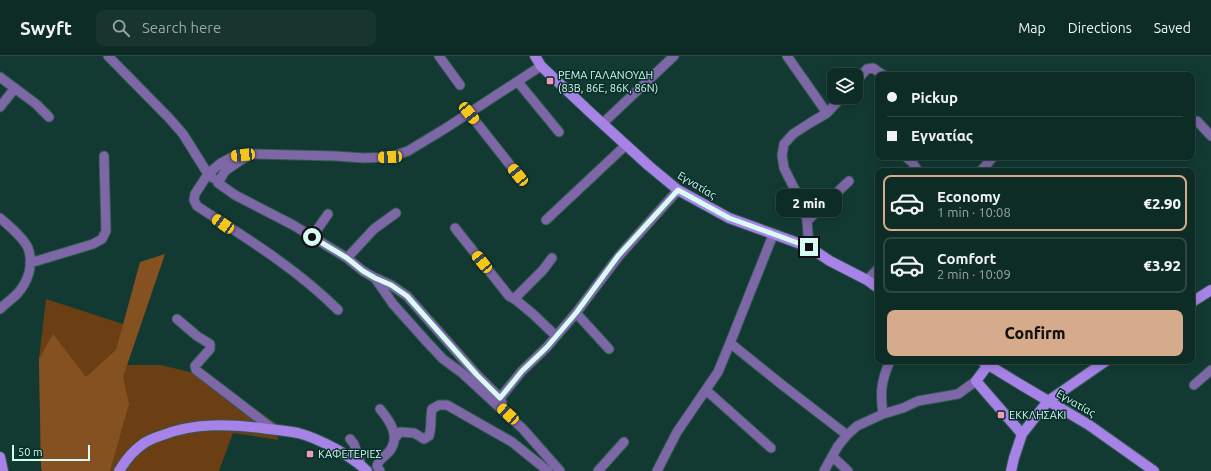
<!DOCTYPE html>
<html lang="en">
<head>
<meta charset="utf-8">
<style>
  body { margin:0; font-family:Ubuntu,sans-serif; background:#17342e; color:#f1f3f6; height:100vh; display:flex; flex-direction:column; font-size:15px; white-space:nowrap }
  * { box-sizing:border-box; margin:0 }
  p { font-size:13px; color:#9ba7a7 }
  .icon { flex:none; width:22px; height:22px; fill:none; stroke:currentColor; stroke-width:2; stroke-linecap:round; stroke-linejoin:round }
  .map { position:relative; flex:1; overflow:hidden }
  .side { position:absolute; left:875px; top:112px; width:320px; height:196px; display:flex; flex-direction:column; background:#0e2c26; border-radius:8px; box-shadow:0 2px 10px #0003,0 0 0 1px #2e4843 }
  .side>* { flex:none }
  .banner { position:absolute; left:875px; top:16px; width:320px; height:88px; border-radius:8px; box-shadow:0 2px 10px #0003,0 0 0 1px #2e4843; display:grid; align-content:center; height:88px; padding:0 12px; background:#0e2c26 }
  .fabs { position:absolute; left:827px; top:12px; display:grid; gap:8px }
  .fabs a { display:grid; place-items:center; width:36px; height:36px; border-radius:8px; background:#0e2c26; box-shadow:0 2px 10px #0003,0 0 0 1px #2e4843; font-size:20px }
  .scale { position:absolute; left:12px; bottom:10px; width:78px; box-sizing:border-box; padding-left:4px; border:2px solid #d8fbf3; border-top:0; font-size:11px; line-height:14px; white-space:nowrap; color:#d8fbf3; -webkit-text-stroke:3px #062f29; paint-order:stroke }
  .end { position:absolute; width:18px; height:18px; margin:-9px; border:5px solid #d8fbf3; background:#111; box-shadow:0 0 0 2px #111 }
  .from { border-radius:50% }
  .bubble { position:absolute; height:28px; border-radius:8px; background:#0e2c26; box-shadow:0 2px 10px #0003,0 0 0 1px #2e4843; font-size:13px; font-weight:800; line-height:28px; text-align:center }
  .car { position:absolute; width:12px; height:24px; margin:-12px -6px; border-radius:5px; box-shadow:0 0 3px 1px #0007; background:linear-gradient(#f5c518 24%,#345 0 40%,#f5c518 0 76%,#345 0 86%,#f5c518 0) }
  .banner b { display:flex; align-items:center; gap:14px; height:38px; font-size:15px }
  .banner b+b { border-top:1px solid #2e4843 }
  .banner i { width:10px; height:10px; background:#f1f3f6 }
  ul { padding:7px 0 0; list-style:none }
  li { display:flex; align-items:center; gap:12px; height:56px; margin:0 8px 6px; padding:0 4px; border:2px solid #2e4843; border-radius:8px }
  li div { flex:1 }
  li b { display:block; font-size:15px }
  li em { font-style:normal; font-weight:800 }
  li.on { border-color:#d6ab8b }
  li>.icon { width:36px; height:36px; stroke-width:1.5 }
  .button { display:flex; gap:8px; margin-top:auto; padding:8px 12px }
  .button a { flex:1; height:46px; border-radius:8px; background:#d6ab8b; color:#111; font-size:16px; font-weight:800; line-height:46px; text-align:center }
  header { display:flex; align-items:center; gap:24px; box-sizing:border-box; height:56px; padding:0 20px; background:#0e2c26; border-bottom:1px solid #2e4843 }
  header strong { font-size:19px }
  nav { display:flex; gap:22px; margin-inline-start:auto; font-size:14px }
  .search { width:280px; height:36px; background:#17342e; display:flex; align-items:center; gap:10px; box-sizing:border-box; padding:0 14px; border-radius:8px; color:#9ba7a7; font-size:15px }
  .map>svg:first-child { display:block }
  .green { fill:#6b3e13 }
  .forest { fill:#865120 }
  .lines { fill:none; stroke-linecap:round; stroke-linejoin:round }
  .street-casing { stroke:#325952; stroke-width:11 }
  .secondary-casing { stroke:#325952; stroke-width:12 }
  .street { stroke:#7d67a6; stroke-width:9 }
  .secondary { stroke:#a782e7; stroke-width:10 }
  .route { stroke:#d8fbf3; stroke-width:5 }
  .poi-dot { fill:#f09ab5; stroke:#062f29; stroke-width:1.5 }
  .labels { text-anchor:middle; stroke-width:3; stroke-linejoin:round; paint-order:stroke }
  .poi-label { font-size:11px; fill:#d8fbf3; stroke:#062f29; text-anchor:start }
  .street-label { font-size:11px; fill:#d8fbf3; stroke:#062f29 }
</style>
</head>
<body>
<header>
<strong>Swyft</strong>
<div class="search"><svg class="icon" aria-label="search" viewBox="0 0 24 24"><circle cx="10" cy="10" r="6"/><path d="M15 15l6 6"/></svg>Search here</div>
<nav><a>Map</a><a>Directions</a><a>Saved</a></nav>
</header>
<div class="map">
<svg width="1211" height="415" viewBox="0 0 1211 415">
  <rect width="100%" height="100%" fill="#123a33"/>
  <path class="green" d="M46,243l83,27 -2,39h34l49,12 67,47 1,16 -45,-7 -14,38h-177l-1,-4 -2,-108z"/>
  <path class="forest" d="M165,198l-42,123 6,27 -19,67h-68l-1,-4 -2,-108 14,-25 33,43 30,-27 24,-88z"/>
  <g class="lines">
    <g class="street-casing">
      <path id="street" d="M108,0l61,62 14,16 25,40 5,4
        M439,0l21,29
        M787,0l40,57 -17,10 -17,11 -9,10 -2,11 2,13 10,20 9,14 4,19 2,26
        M541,10l-95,62 -38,23 -18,6 -26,1 -29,-2 -83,-2 -11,6 -16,11 -7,12 17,12 58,30 54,33 16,13 12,7 18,26 34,38 16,17 19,14 61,56 37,42
        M0,21l36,27 13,13
        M856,25l11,-12 6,-1 10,7
        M518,26l41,50
        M0,51l15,-19
        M469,57l49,62
        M827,57l15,-16
        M1197,65l14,15
        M603,67l71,-67
        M247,99l-13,1 -13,7 -13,11 -13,20 -1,6 3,6c49,32 99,62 141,104
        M906,101l6,5 6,9
        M981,115l12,-14
        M0,162c9,8 23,19 28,30 6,17 0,34 -11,46 -5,5 -12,10 -17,15
        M546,164l80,-75
        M807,165l42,-40
        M455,172l54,68 7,4
        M312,181l16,-23
        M347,202l27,-29 22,-16
        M552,202l-9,12 -25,25 -2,5 18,15 22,21
        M30,207l63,-19 9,-5 4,-8 -2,-75
        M376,222l15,7 16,11 70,79 23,23 2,5
        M867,224l11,-11
        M576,257l33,36
        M177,263l20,17 13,8v5l-15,17 1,4 77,59
        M730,287l43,-108
        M1194,329l17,-15
        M706,334l65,58
        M500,342l22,-27 25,-24 29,-34 43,-57 59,-66
        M380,353c9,11 20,26 11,40 -4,7 -12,9 -14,17l3,5
        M883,358c-3,-21 -2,-33 7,-53
        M350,383l4,5 7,21
        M394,383l6,-7 14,1 10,6 5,-3c3,-9 1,-18 3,-27l7,-4h8l65,37 36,29
        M833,401l15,14
        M598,415l26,-29
        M657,415l20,-39 41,-60 12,-29 51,41 66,51
        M824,415l14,-25 9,-11 10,-9 26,-12 20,-6 15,-7 40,-7 18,-13"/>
    </g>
    <g class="secondary-casing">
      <path id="secondary" d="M535,0l6,10 51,48 57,52 29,24 51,28 80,29 21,14 37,19 11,8
        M1192,246l19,-12
        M982,305l36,22 71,42 65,46
        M988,309l-12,16 46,53
        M0,401l3,14
        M119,415c6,-10 15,-21 24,-27 5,-4 11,-6 17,-8 34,-14 71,-12 108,-7 10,1 20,2 30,4 20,5 54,23 69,38
        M1011,415l3,-13 8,-24 26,-33 58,-40"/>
    </g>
    <use href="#street" class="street"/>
    <use href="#secondary" class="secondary"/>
  </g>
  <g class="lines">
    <path class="route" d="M312,181l35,21 16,13 12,7 16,7 16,11 70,79 23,23 22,-27 25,-24 29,-34 42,-57 60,-66 51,28 80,29"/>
  </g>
  <g class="poi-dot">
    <rect x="546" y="21" width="8" height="8" rx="2"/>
    <rect x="997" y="355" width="8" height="8" rx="2"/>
    <rect x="306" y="394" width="8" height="8" rx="2"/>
  </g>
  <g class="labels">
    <g class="poi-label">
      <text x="558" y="23">ΡΕΜΑ ΓΑΛΑΝΟΥΔΗ<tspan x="558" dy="13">(83Β, 86Ε, 86Κ, 86Ν)</tspan></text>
      <text x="1009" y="363">ΕΚΚΛΗΣΑΚΙ</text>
      <text x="318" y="402">ΚΑΦΕΤΕΡΙΕΣ</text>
    </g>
    <g class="street-label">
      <text transform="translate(697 129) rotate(31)" y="4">Εγνατίας</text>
      <text transform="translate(1076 347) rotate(30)" y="4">Εγνατίας</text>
    </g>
  </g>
</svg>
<div class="fabs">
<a><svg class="icon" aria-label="layers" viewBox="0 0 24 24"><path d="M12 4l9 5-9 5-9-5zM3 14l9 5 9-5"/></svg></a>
</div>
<div class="scale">50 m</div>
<i class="end from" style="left:312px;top:181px"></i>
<i class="end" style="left:809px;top:191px"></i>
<div class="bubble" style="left:776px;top:133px;width:66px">2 min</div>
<i class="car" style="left:469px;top:57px;rotate:141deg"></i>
<i class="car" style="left:243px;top:99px;rotate:264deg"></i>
<i class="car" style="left:390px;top:101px;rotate:267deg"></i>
<i class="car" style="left:518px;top:119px;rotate:321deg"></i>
<i class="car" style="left:223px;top:168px;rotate:305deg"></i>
<i class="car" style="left:482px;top:206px;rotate:321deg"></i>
<i class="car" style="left:508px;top:358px;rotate:312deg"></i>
<div class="banner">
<b><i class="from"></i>Pickup</b>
<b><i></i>Εγνατίας</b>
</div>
<section class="side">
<ul>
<li class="on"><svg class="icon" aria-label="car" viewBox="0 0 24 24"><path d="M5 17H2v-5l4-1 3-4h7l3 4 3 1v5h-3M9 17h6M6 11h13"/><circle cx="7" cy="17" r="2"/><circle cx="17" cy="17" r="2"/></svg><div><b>Economy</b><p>1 min · 10:08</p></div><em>€2.90</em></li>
<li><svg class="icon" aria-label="car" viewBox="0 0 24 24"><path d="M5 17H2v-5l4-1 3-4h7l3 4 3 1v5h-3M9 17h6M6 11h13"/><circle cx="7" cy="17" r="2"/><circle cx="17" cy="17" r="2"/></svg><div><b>Comfort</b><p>2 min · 10:09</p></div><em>€3.92</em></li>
</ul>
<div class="button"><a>Confirm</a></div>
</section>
</div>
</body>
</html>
